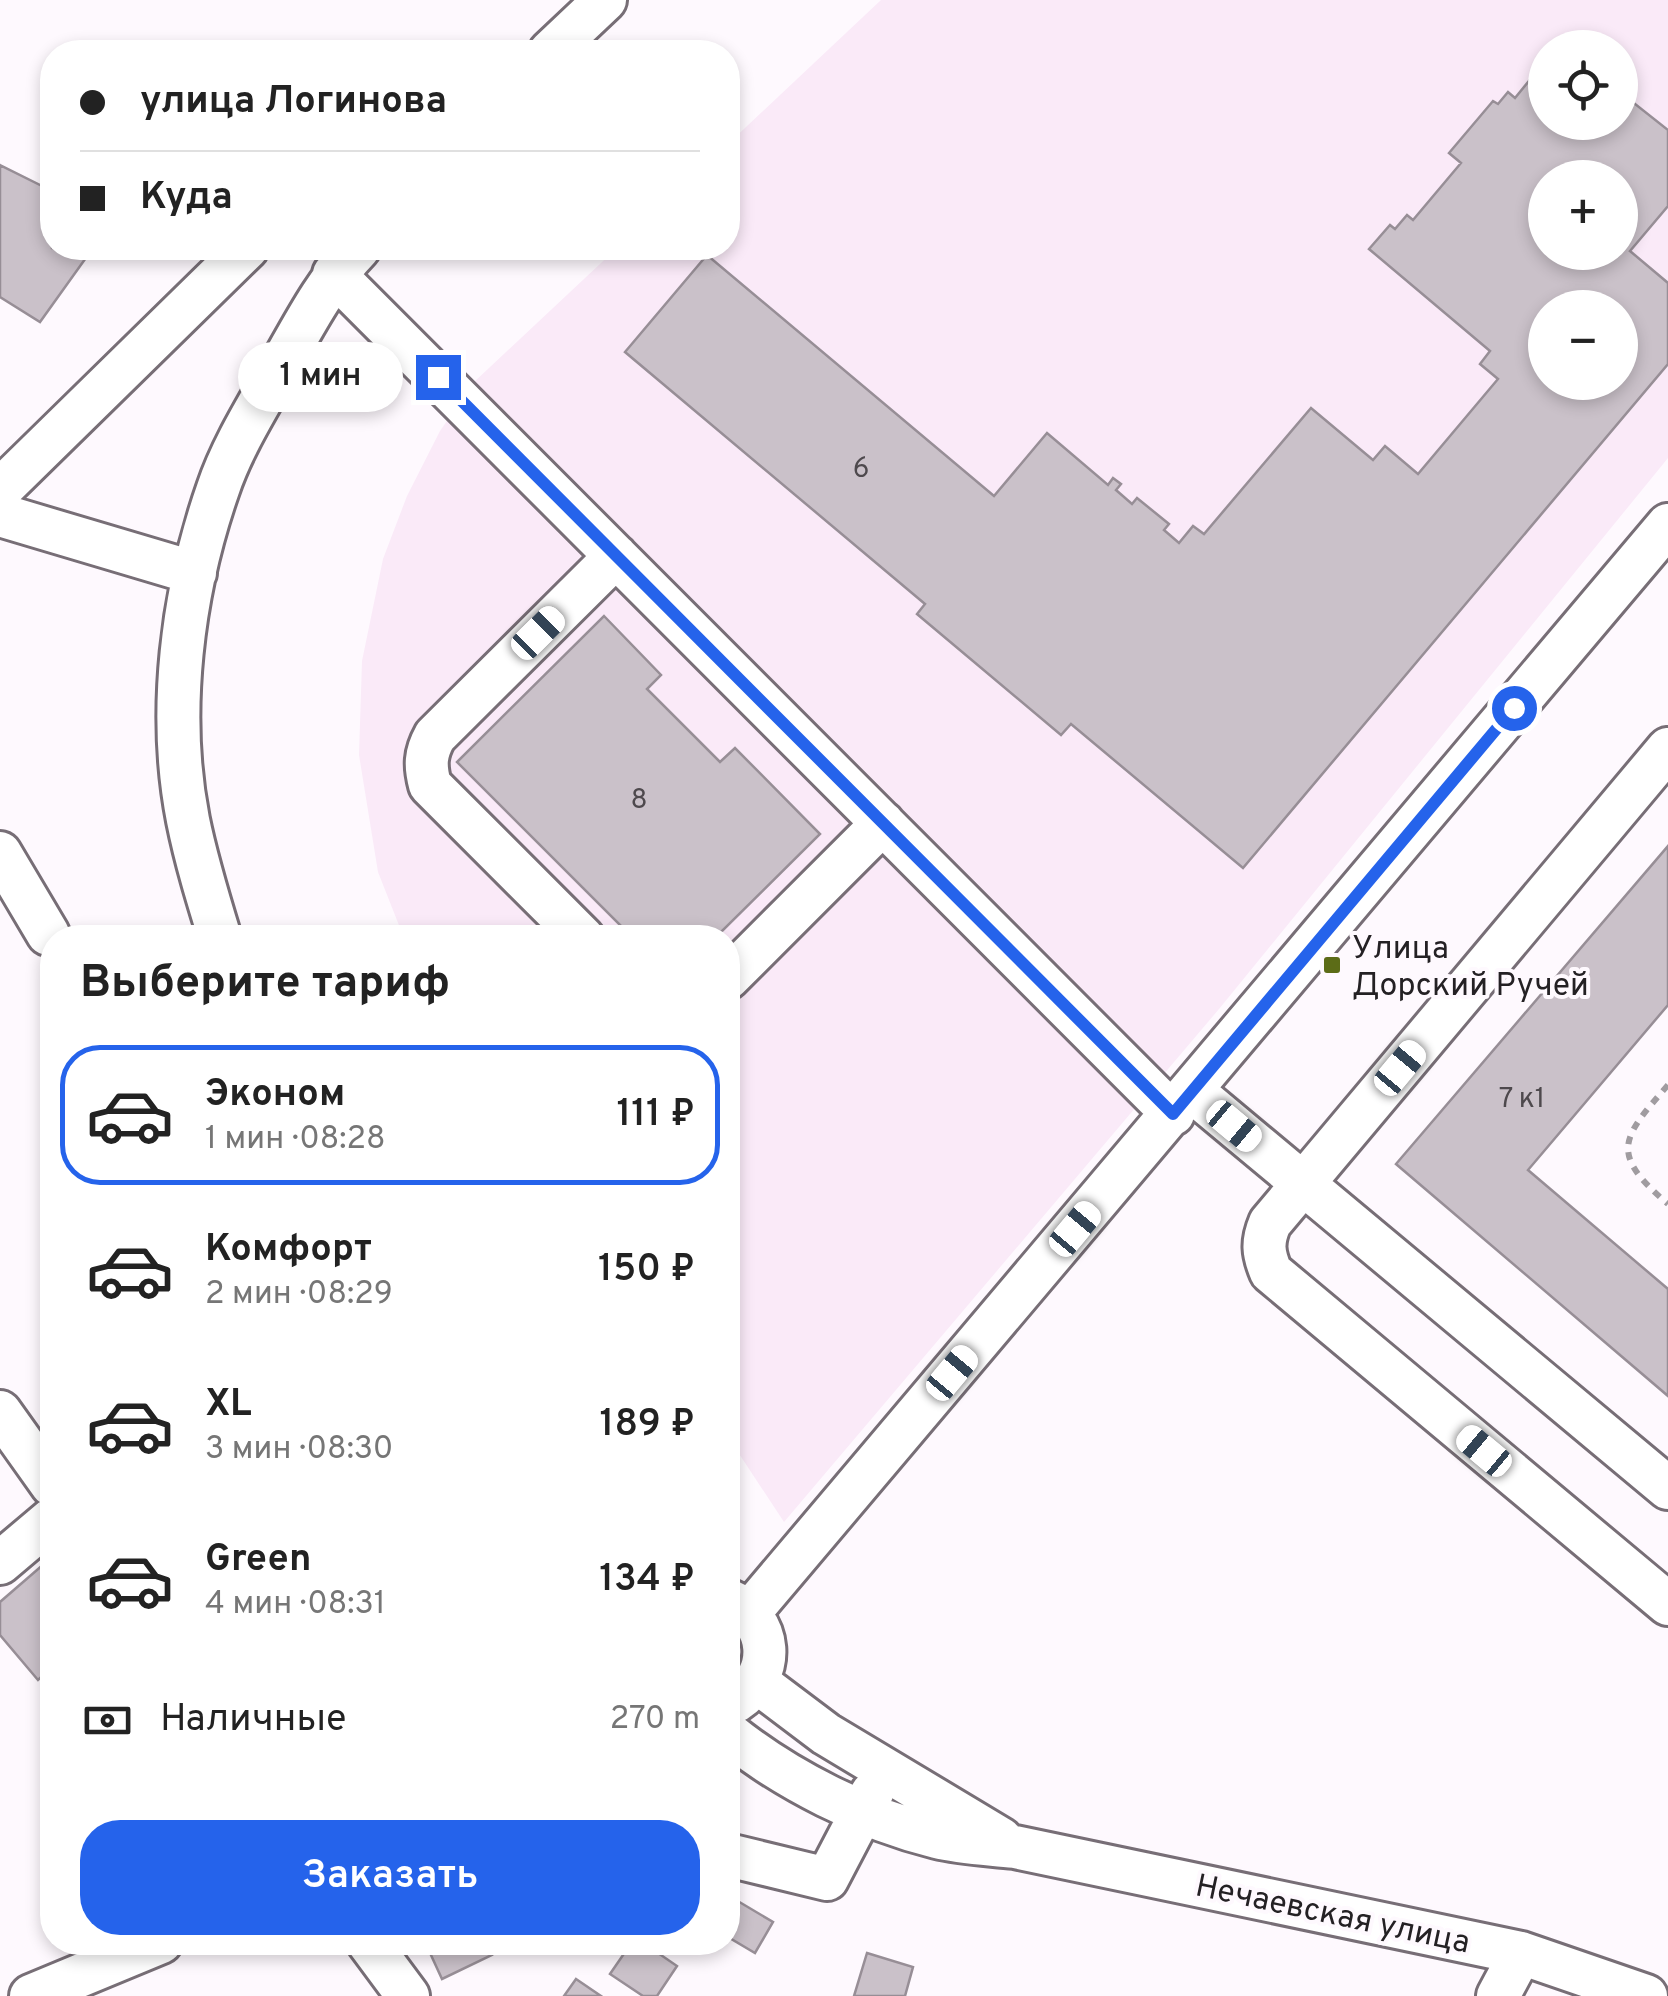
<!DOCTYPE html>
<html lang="ru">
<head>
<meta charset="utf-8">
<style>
  body { margin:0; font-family:Overpass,sans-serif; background:#f2f2f2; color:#222; height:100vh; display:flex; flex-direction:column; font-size:38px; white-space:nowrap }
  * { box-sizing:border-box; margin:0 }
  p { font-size:32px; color:#767676 }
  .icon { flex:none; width:55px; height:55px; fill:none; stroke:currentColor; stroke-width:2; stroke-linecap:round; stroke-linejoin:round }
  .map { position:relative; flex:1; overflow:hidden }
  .drawer { position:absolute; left:40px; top:925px; width:700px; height:1030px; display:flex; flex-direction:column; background:#fff; border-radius:40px; box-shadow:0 5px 15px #0003 }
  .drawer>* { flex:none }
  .banner { position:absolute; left:40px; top:40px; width:700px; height:220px; border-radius:40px; box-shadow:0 5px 15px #0003; display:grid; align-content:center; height:220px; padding:0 40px; background:#fff }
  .buttons { position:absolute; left:1528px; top:30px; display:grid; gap:20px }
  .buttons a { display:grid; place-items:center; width:110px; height:110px; border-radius:50%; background:#fff; box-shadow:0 5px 15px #0003; font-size:50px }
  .end { position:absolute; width:45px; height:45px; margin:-22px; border:12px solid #2563eb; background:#fff; box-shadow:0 0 0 5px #fff }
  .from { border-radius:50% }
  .bubble { position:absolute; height:70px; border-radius:35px; background:#fff; box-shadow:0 5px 15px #0003; font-size:32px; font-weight:600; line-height:70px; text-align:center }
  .car { position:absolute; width:30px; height:60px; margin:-30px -15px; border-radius:12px; box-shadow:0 0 8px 2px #0007; background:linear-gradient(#fff 24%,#345 0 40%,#fff 0 76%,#345 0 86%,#fff 0) }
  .banner b { display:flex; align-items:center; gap:35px; height:95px; font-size:38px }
  .banner b+b { border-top:2px solid #e0e0e0 }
  .banner i { width:25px; height:25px; background:#222 }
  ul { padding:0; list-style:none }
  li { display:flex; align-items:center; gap:30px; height:140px; margin:0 20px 15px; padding:0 20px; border:5px solid transparent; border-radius:40px }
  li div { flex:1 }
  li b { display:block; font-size:38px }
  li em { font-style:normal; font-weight:600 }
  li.current { border-color:#2563eb }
  li>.icon { width:90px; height:90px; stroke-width:1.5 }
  h2 { padding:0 40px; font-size:45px; line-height:120px }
  .pay { display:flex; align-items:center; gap:25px; height:110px; padding:0 40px; font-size:38px }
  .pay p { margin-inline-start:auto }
  .action { display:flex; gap:20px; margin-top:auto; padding:20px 40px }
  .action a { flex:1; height:115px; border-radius:40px; background:#2563eb; color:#fff; font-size:40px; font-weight:600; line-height:115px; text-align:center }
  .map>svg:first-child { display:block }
  .built { fill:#faeaf8; fill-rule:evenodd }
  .building { fill:#cac1c9; stroke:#978e96; stroke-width:2.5; fill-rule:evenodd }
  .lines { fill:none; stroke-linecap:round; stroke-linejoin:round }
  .minor-casing { stroke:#776e76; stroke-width:48 }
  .path { stroke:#a09ca0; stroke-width:6; stroke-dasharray:8 8; stroke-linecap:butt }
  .minor { stroke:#fff; stroke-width:42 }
  .route { stroke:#2563eb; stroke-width:12 }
  .poi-dot { fill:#5c6c17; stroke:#fef9fe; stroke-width:4 }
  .labels { text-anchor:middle; stroke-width:8; stroke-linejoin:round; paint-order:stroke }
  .number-label { font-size:28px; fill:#4e494d }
  .poi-label { font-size:32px; fill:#242124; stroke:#fef9fe; text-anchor:start }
  .street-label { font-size:32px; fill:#242124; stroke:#fef9fe }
</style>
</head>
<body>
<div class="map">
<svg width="1668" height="1996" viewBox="0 0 1668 1996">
  <rect width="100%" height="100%" fill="#fef9fe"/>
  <path class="built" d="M881,0h787v458l-449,551 -435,513 -56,-85v-499h-324l-26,-66 -19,-117 3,-94 21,-102 24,-63 33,-65 33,-48 144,-135h111v-104zM1545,48h75v74h-75zM1545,178h75v74h-75zM1545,308h75v74h-75z"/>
  <path class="building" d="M1545,61v61h75v-30l48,38v76l-38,45 38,32v81l-425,504 -172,-144 -10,11 -144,-121 8,-10 -300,-252 82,-97 287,241 53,-63 61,52 5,-7 8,6 -5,6 16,14 5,-6 32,26 -5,6 15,13 14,-17 11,8 107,-126 62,52 12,-14 33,28 80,-95 -18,-15 10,-13 -121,-102 21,-24 5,4 12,-14 6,5 48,-57 -12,-10 44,-52 5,3 10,-12 7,6zM1545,178h75v74h-75zM1545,308h75v74h-75z
    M0,165l52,26v57h41l-53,74 -40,-25z
    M604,616l57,59 -14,14 73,73 15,-14 85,86 -105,104h-82l-176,-176z
    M1668,846v159l-140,165 140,119v107l-272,-232z
    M52,1557v110l-14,13 -38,-45v-33z
    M736,1900l37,22 -18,31 -27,-16v-24z
    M425,1942h61l6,13 -50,24z
    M632,1942h10l35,24 -20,30h-14l-33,-22z
    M867,1953l46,14 -8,29h-51z
    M576,1979l25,17h-37z"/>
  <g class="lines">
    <g class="minor-casing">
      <path id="minor" d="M550,52l55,-52
        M334,274l839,840
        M0,490l247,-242
        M0,515l195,58
        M1668,749l-398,474c-8,19 -7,30 1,49l397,332
        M0,853l48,81
        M220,938c-12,-39 -24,-78 -32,-118 -21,-107 -6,-228 30,-331 14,-42 40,-83 62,-122 24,-42 45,-84 79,-119
        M583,938l-153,-153c-5,-19 -5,-31 5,-49l181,-180
        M728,978l155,-155
        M1192,1091l476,397
        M0,1412l52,73
        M0,1563l52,-44
        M728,1600c45,20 49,74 8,101
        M749,1613l919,-1088
        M757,1682l69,52 175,105
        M728,1733c58,47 136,86 209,104 25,6 52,7 78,10l506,106 125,43
        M728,1855l99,24 45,-86
        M368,1942l40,54
        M31,1996l130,-54
        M1498,1996l23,-43"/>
    </g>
    <path class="path" d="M1668,1085c-46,53 -60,68 0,119"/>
    <use href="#minor" class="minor"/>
  </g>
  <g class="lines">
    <path class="route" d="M438,377l735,737 341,-406"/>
  </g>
  <rect class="poi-dot" x="1322" y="955" width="20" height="20" rx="5"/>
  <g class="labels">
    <g class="number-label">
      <text x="861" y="477">6</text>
      <text x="639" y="808">8</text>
      <text x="1522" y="1107">7 к1</text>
    </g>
    <g class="poi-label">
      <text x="1352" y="958">Улица<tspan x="1352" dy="37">Дорский Ручей</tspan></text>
    </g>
    <g class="street-label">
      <text transform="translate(1333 1913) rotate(12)" y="11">Нечаевская улица</text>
    </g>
  </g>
</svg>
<div class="buttons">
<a><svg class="icon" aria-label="locate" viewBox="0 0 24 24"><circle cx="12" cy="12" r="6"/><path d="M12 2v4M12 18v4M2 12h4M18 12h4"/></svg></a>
<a>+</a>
<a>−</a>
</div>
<i class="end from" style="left:1514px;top:708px"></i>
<i class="end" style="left:438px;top:377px"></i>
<div class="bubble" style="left:238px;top:342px;width:165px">1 мин</div>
<i class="car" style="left:538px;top:633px;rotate:45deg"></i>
<i class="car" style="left:1400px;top:1068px;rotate:40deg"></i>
<i class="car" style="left:1234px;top:1126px;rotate:130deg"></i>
<i class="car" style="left:1075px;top:1229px;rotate:40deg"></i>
<i class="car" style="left:952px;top:1373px;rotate:40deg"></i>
<i class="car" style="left:1484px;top:1451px;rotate:310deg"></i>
<div class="banner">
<b><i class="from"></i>улица Логинова</b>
<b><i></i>Куда</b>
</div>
<section class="drawer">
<h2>Выберите тариф</h2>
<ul>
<li class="current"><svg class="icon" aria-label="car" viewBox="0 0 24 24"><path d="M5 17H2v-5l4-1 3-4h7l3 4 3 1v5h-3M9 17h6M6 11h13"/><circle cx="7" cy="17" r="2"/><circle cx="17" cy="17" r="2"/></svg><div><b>Эконом</b><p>1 мин · 08:28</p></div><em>111 ₽</em></li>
<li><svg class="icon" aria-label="car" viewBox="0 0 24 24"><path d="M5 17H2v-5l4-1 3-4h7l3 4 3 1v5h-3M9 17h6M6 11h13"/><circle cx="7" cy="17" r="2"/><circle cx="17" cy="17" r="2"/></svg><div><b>Комфорт</b><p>2 мин · 08:29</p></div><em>150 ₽</em></li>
<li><svg class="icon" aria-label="car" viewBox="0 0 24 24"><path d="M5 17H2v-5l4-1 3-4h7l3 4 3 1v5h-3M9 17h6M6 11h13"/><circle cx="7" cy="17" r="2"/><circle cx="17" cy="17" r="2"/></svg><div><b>XL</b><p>3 мин · 08:30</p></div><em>189 ₽</em></li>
<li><svg class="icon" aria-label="car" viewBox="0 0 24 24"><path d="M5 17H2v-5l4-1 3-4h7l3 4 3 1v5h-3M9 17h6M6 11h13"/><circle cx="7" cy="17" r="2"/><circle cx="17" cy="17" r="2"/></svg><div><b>Green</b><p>4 мин · 08:31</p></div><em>134 ₽</em></li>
</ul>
<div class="pay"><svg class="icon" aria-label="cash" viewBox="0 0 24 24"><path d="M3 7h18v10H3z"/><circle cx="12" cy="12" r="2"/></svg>Наличные<p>270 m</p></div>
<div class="action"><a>Заказать</a></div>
</section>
</div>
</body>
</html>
